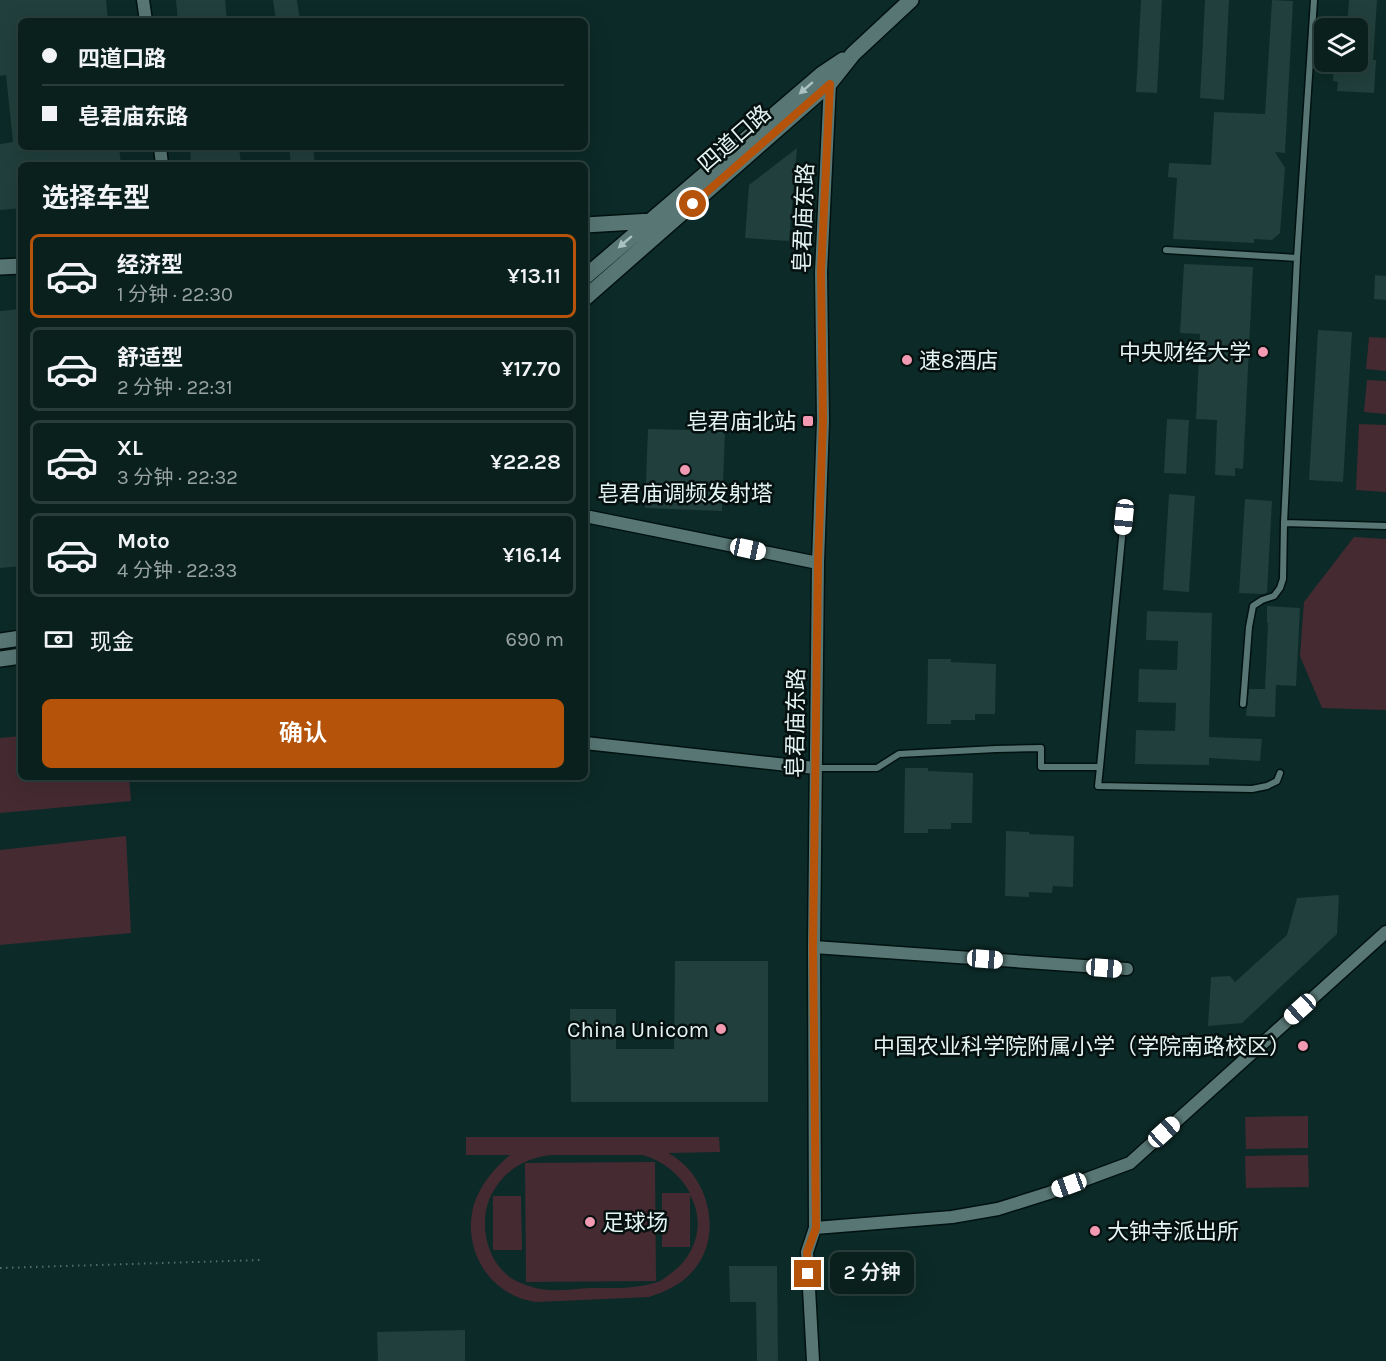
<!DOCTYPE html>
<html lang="zh">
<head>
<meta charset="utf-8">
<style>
  body { margin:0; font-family:Karla,"Noto Sans SC",sans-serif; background:#172d2a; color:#f1f3f6; height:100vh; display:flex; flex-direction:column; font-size:22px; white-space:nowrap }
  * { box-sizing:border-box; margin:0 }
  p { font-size:20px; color:#99a3a4 }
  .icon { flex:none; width:33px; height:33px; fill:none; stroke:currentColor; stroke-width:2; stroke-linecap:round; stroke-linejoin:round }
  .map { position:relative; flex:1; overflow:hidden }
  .side { position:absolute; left:18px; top:162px; width:570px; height:618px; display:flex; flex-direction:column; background:#09201d; border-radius:9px; box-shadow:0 6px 24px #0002,0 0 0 2px #293e3b }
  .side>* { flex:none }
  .guide { position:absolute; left:18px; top:18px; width:570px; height:132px; border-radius:9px; box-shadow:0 6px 24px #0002,0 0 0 2px #293e3b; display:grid; align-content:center; height:132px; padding:0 24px; background:#09201d }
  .fabs { position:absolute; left:1314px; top:18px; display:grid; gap:12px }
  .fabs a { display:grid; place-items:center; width:54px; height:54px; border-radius:9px; background:#09201d; box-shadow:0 6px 24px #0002,0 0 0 2px #293e3b; font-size:30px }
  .end { position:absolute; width:27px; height:27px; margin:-14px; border:8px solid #b45309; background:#fff; box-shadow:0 0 0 3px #fff }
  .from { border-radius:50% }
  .bubble { position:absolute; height:42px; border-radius:9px; background:#09201d; box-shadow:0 6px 24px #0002,0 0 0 2px #293e3b; font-size:20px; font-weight:600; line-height:42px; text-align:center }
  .car { position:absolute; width:18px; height:36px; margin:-18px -9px; border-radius:8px; box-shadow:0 0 4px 2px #0007; background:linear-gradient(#fff 24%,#345 0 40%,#fff 0 76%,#345 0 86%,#fff 0) }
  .guide b { display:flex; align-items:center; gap:21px; height:57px; font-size:22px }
  .guide b+b { border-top:2px solid #293e3b }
  .guide i { width:15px; height:15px; background:#f1f3f6 }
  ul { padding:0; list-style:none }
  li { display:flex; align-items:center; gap:18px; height:84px; margin:0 12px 9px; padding:0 12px; border:3px solid #293e3b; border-radius:9px }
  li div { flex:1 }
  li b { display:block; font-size:22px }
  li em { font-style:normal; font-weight:600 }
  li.active { border-color:#b45309 }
  li>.icon { width:54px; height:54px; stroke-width:1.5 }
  h2 { padding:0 24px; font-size:27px; line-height:72px }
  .pay { display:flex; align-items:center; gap:15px; height:66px; padding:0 24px; font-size:22px }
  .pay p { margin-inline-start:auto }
  .button { display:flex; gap:12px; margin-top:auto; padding:12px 24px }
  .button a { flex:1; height:69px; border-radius:9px; background:#b45309; color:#fff; font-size:24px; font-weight:600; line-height:69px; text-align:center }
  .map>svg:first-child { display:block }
  .green { fill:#462a32; fill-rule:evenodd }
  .building { fill:#213f3c }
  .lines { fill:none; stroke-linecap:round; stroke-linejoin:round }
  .service-casing { stroke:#001210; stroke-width:9 }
  .minor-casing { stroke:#001210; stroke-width:15 }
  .tertiary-casing { stroke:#001210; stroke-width:18 }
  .path { stroke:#556e6c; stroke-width:2; stroke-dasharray:1.5 4.5; stroke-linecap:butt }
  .service { stroke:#587774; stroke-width:6 }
  .minor { stroke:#587774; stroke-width:12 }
  .tertiary { stroke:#587774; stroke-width:15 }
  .oneway { fill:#abc2c0 }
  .route { stroke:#b45309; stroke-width:8 }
  .poi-dot { fill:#f19ab1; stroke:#05100f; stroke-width:2 }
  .labels { text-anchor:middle; stroke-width:5; stroke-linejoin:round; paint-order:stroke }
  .street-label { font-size:22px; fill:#e3f4f2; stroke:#05100f }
  .poi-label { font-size:22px; fill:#e3f4f2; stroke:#05100f; text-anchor:end }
</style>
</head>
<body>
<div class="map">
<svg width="1386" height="1361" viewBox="0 0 1386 1361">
  <rect width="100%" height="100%" fill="#0c2a27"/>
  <path class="green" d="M1369,337l17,1v33l-20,-2z
    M1367,380l19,1v33l-22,-2z
    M1359,424l27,1v67l-30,-2z
    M1354,537l32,2v171l-64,-2 -22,-52 4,-54z
    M21,736v41h108l2,24 -131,12v-75z
    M126,836l5,97 -131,12v-95z
    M1308,1116v32l-62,1 -1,-32z
    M466,1137h253l1,15 -52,1c42,22 58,87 21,122 -11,11 -25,17 -40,22l-113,5c-43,-6 -71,-46 -64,-89 4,-23 20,-43 38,-58h-44zM552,1155h90c20,5 38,19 48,38h-28v54h28v-52c16,28 6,61 -20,79 -5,4 -10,8 -16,9 -20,6 -42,5 -63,5 -19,1 -41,5 -59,-1 -10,-3 -21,-7 -28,-15 -18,-17 -24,-49 -15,-72 12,-28 34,-42 63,-45z
    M1308,1155l1,32 -63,1 -1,-32z
    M655,1162l1,119 -130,1 -1,-119z
    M493,1196h28l1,54h-29z"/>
  <path class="building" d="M0,0h106l2,21h-87v126h98l2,18h-100v43l-21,2v-66l13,-2 -7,-67 -6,1z
    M176,0h49l2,21h-49z
    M273,0h24l3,21h-24z
    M1141,0h21l-5,93 -21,-1z
    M1205,0h24l-5,100 -24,-2z
    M1272,0l21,1 -8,152 -10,-1 10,16 -5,65 -8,7 -18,-1v4l-81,-4 4,-61 -9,-1 1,-14 42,2 3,-53 51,2z
    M1349,0h28l-4,60h3l-2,33 -37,-2 1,-9 -5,-1 1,-19h24v-34h-11z
    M190,147h49l2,18h-50z
    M289,147h24l2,18h-24z
    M797,148l-8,93 -44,-3 4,-53z
    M1184,264l69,3 -10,202 -8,-1v8l-20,-1 2,-55 -21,-1 4,-85 -20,-1z
    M1375,275l11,1v24l-12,-1z
    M21,309v257l-21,2v-257z
    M1318,330l34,2 -9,150 -34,-2z
    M1167,419l22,1 -3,54 -22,-1z
    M648,429l77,2 -3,80 -77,-3z
    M1169,494l26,2 -6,96 -26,-2z
    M1245,499l27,2 -5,92 -5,1 -23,-1z
    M1267,606l33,2 -4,78 -20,-1 -1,32 -29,-1 3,-27h16l3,-66h-1z
    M1147,611l65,2 -3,124 53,2 -2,22 -51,-3v7l-74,-1 1,-34 39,1 1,-28 -38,-1 1,-33 38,1 1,-29 -32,-1z
    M928,659h23v3l45,2 -1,50h-20v6h-24v4h-24z
    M905,768h23v3l45,2 -1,50h-21v6h-23v4h-24z
    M1006,831l23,1v2l45,2 -1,51 -20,-1 -1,7 -23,-1v5l-24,-1z
    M1339,895l-2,39 -95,89 -34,3 3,-49 19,-1 5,6 52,-47 10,-37z
    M675,961h93v141h-197l-1,-93h46v40h58z
    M729,1266h48l1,95h-21l-1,-59h-26z
    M465,1330v31h-87l-1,-29z"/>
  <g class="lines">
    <g class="service-casing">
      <path id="service" d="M1166,250l131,8
        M1284,523l102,3
        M1243,704l6,-77 4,-21 9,-6 12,-4 6,-8 3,-9 1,-56 13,-265 17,-258
        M1100,767l-2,19 154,3 15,-3 10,-5 3,-8
        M816,768h61l22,-14 97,-5 45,-1v19h59l24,-250"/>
    </g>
    <g class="minor-casing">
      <path id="minor" d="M143,0l3,21
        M160,147l2,18
        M585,516l233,47
        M585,743l230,25
        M814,947l313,22
        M815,1228l137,-11 46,-8 51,-16 81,-30 256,-231
        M813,1361l-6,-109 8,-24 -1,-281 4,-384 5,-142 -2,-149 9,-189"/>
    </g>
    <g class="tertiary-casing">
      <path id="tertiary" d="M585,225l67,-4
        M0,267l21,-1
        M585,277l237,-203 21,-14
        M585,298l245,-215 23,-29 58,-54
        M0,641l21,-3
        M0,659l21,-3"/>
    </g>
    <path class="path" d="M0,1268l261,-8"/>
    <use href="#service" class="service"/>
    <use href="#minor" class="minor"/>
    <use href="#tertiary" class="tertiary"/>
  </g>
  <defs><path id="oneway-solid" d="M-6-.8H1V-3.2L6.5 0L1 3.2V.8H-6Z" transform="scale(1.5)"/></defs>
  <g class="oneway">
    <use href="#oneway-solid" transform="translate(806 88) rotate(139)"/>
    <use href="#oneway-solid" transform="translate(625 242) rotate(139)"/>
  </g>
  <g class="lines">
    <path class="route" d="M693,204l137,-120 -9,188 2,149 -5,142 -5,384 3,281 -9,24 1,22"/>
  </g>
  <g class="poi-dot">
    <circle cx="1263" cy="352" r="6"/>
    <circle cx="907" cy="360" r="6"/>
    <rect x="802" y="415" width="12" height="12" rx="3"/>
    <circle cx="685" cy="470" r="6"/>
    <circle cx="721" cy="1029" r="6"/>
    <circle cx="1303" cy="1046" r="6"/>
    <circle cx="590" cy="1222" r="6"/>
    <circle cx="1095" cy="1231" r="6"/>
  </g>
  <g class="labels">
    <g class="street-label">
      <text transform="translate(734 138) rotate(-41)" y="8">四道口路</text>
      <text transform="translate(803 218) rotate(-88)" y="8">皂君庙东路</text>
      <text transform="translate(795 723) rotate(-89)" y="8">皂君庙东路</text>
    </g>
    <g class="poi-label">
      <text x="1251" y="360">中央财经大学</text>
      <text x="919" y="368" text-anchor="start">速8酒店</text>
      <text x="796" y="429">皂君庙北站</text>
      <text x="685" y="501" text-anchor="middle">皂君庙调频发射塔</text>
      <text x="709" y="1037">China Unicom</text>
      <text x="1291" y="1054">中国农业科学院附属小学（学院南路校区）</text>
      <text x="602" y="1230" text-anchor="start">足球场</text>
      <text x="1107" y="1239" text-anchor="start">大钟寺派出所</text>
    </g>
  </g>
</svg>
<div class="fabs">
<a><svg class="icon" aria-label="layers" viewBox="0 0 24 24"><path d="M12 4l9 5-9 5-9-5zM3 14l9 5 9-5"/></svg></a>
</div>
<i class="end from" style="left:693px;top:204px"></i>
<i class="end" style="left:808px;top:1274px"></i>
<div class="bubble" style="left:830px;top:1252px;width:84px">2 分钟</div>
<i class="car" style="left:1124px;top:517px;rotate:186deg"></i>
<i class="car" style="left:748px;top:549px;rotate:102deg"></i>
<i class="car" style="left:985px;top:959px;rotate:94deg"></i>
<i class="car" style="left:1104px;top:968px;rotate:94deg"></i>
<i class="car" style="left:1300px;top:1009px;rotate:228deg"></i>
<i class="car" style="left:1164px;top:1132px;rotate:48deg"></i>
<i class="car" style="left:1069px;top:1185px;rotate:250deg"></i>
<div class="guide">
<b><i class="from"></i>四道口路</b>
<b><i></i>皂君庙东路</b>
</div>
<section class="side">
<h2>选择车型</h2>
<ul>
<li class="active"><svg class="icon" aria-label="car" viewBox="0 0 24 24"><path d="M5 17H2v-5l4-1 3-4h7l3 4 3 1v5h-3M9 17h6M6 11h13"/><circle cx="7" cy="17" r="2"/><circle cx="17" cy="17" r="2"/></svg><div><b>经济型</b><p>1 分钟 · 22:30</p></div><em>¥13.11</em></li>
<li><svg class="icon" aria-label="car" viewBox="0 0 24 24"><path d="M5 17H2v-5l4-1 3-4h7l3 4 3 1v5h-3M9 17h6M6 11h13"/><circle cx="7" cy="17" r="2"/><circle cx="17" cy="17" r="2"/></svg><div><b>舒适型</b><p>2 分钟 · 22:31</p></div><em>¥17.70</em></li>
<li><svg class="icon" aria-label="car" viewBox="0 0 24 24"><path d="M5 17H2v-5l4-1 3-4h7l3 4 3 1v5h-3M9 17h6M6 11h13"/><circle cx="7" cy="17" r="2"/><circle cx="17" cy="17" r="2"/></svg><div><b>XL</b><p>3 分钟 · 22:32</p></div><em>¥22.28</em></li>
<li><svg class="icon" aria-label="car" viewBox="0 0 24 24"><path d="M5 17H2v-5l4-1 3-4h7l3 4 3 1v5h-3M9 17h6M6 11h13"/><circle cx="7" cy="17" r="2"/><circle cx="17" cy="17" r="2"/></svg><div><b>Moto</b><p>4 分钟 · 22:33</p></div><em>¥16.14</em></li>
</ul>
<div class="pay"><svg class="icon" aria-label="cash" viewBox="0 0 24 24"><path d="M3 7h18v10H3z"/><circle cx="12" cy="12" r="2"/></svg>现金<p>690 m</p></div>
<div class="button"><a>确认</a></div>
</section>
</div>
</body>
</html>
